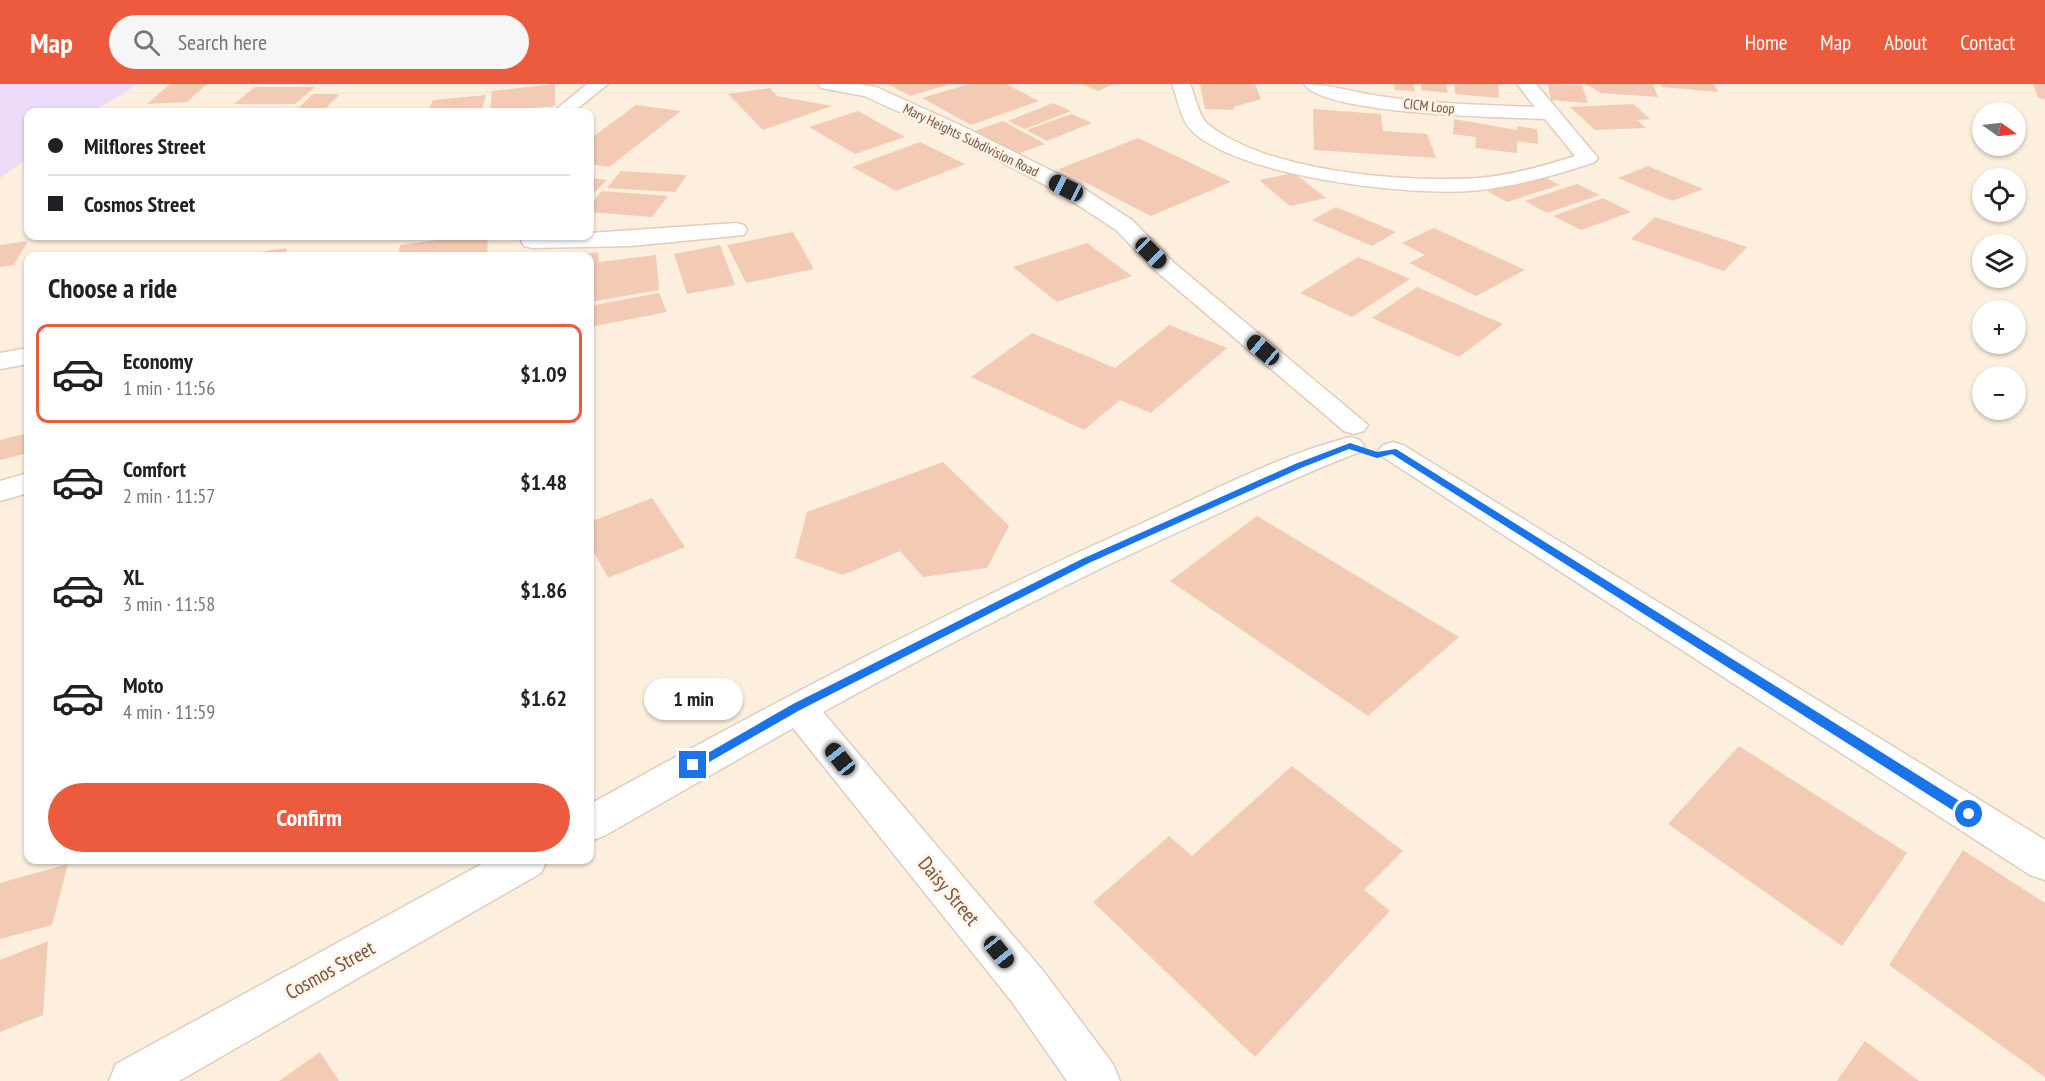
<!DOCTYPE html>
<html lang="en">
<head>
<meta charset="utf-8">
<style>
  body { margin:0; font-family:"PT Sans Narrow",sans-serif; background:#f6f6f6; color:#202124; height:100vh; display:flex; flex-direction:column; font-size:22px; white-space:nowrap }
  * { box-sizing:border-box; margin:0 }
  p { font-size:20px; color:#757577 }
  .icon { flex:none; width:33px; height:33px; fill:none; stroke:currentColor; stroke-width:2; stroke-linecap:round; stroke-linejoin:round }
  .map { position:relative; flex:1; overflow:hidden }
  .side { position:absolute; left:24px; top:168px; width:570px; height:612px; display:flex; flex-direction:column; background:#fff; border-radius:12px; box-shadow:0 2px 4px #0004 }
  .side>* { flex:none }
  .top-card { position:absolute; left:24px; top:24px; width:570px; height:132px; border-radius:12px; box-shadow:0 2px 4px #0004; display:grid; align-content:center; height:132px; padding:0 24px; background:#fff }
  .needle { width:39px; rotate:104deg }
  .buttons { position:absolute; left:1972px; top:18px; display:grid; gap:12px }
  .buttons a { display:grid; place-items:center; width:54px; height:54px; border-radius:50%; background:#fff; box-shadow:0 2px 4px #0004; font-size:30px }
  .end { position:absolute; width:27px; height:27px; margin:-14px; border:8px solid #1a73e8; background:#fff; box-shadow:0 0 0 3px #fff }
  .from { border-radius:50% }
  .bubble { position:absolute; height:42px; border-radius:21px; background:#fff; box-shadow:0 2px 4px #0004; font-size:20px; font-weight:800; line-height:42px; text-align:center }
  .car { position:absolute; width:18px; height:36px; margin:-18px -9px; border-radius:8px; box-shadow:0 0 4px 2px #0007; background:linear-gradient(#222 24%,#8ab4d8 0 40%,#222 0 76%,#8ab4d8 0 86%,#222 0) }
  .top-card b { display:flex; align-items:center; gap:21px; height:57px; font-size:22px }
  .top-card b+b { border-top:2px solid #e0e0e0 }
  .top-card i { width:15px; height:15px; background:#202124 }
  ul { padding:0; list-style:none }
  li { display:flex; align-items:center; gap:18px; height:99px; margin:0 12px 9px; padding:0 12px; border:3px solid transparent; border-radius:12px }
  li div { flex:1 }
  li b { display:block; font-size:22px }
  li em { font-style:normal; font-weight:800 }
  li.active { border-color:#ec5b3d }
  li>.icon { width:54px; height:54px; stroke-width:1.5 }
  h2 { padding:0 24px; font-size:27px; line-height:72px }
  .primary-button { display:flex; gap:12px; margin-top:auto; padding:12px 24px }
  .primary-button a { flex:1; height:69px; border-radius:36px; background:#ec5b3d; color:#fff; font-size:24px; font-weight:800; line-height:69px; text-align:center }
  header { display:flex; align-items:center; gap:36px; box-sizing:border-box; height:84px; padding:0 30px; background:#ec5b3d; color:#fff }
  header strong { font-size:28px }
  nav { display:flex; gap:33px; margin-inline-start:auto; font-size:21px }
  .search { width:420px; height:54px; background:#f6f6f6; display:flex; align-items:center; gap:15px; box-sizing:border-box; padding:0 21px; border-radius:33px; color:#757577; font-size:22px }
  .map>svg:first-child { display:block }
  .education { fill:#ecdbf8 }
  .building { fill:#f3cab4 }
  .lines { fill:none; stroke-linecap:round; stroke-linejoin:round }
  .street-casing { stroke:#e2ccbd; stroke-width:3 }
  .street { fill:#fff; fill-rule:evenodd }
  .route { fill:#1a73e8 }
  .labels { text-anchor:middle; stroke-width:5; stroke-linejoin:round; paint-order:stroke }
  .far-street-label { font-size:14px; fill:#735346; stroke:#fff3e4 }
  .near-street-label { font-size:20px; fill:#735346; stroke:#fff3e4 }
</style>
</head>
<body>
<header>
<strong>Map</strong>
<div class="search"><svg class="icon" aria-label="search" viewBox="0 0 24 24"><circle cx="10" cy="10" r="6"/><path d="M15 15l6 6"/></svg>Search here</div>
<nav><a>Home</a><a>Map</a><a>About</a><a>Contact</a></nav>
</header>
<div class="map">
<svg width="2045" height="997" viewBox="0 0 2045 997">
  <rect width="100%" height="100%" fill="#fdefdd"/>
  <path class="education" d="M0,0h138l-45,28h-65v46l-28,20z"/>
  <path class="building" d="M170,0h37l-20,18 -40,2z
    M555,0v22l-65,6 2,-21z
    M888,0h59v1l-37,11z
    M969,0h37l33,17 -68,24 -49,-27z
    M1081,0h32l-15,7z
    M1200,0h55l6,15 -27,8 -1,3 -28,-1z
    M1394,0h19l2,7 -20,-1z
    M1421,0h25l2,9 -27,-3z
    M1454,0h44l1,14 -44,-4z
    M1548,0l34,1 6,18 -37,-3z
    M1586,0h67l5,13 -57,-4z
    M1660,0h54l4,8 -56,-5z
    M2033,0h12v15l-7,-1z
    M255,3h60l-20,17h-61z
    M770,4l7,8 55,10 -69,24 -35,-36z
    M313,10h27l-18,18h-28z
    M486,11l-5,17h-53l5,-12z
    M1053,19l18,8 -46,18 -17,-8z
    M1633,20l17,15 -13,1 9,8 -51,2 -25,-23z
    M636,21l45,6 -72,56 -19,-3v-25z
    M1313,25l68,5 2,17 44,3 9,24 -122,-8z
    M858,27l47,26 -50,17 -46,-27z
    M1072,30l20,9 -45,18 -21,-11z
    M1454,35l63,11v-4l20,3 1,15 -21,-3v12l-42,-5 1,-11 -23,-3z
    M1003,37l42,23 -31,11 -42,-23z
    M1138,54l93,44 -80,34 -92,-47z
    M920,58l45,22 -69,27 -44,-24z
    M1648,82l55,23 -31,12 -54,-23z
    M621,87l66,4 -12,17 -68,-4z
    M1294,89l32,25 -36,8 -31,-26z
    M1540,91l20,10 -53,17 -20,-11z
    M590,94l17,2 -17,17z
    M1577,100l23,11 -53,18 -22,-12z
    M602,107l66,5 -16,21 -62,-5v-7z
    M1603,114l28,14 -50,18 -28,-14z
    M1336,123l60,25 -24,14 -60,-26z
    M1655,133l92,30 -23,24 -93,-32z
    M1434,144l91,42 -49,26 -67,-33 16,-8 -23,-12z
    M793,148l21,37 -68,14 -19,-38z
    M466,152h22l-1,20h-89l2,-11z
    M28,157l-14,24 -14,2v-22z
    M1087,159l45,33 -75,26 -44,-35z
    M720,161l15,40 -48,9 -13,-40z
    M287,164l-2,8h-45v-1z
    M598,168l1,10 57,-7 3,35 -69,12v-46l-12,-1z
    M1358,173l52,22 -58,38 -52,-24z
    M1417,203l86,37 -44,33 -87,-39z
    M659,209l8,19 -77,15v-21z
    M1169,241l58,23 -76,65 -31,-13 -36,30 -113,-53 61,-44 83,35z
    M28,349v20l-28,7v-20z
    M943,378l66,64 -22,42 -64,9 -23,-26 -57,24 -48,-17 12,-46z
    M652,414l33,49 -77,31 -18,-33v-23z
    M1257,432l202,121 -91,79 -198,-135z
    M1739,662l168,107 -65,93 -174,-122z
    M1292,682l111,85 -39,39 26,21 -135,146 -162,-155 76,-66 23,20z
    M1963,766l82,53v174l-156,-112z
    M68,780l-16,61 -52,14v-56z
    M48,857l-5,74 -43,17v-72z
    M1865,957l54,40h-82z
    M320,968l19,29h-60z"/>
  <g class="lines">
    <g class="street-casing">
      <path id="street" d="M587,0h21l-35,28h-20z
        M818,0h42l16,3 84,38 114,57 58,38 41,42 195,163 -4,6 -10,3 -10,-3 -187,-159 -41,-42 -58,-38 -112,-59 -82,-37 -43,-8z
        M1172,0h18c5,11 9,34 19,41 59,47 195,58 269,53 33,-3 66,-12 97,-22l-30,-37c-41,-2 -220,-4 -241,-35 28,0 54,10 82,13 49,7 99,8 149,10l-18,-23h19l62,74 -3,4c-38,13 -75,23 -115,28 -63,8 -244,-13 -289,-60 -10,-10 -14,-33 -19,-46z
        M736,139l8,2 3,5 -3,5 -113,11 -99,2 -8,-2 -3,-5 6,-5h63v-3z
        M28,264v16l-28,5v-16z
        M1350,353l10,3 4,6 -4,6c-59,22 -114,49 -171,75 -124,57 -246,119 -366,185l221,260 69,92 7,17h-53l-55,-79 -219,-274 -189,108 -14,5v-37c179,-99 359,-194 546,-278 69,-31 140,-70 214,-89z
        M1393,358l10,3 642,395v40l-15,-5 -647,-418 -5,-6 5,-6z
        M28,389v20l-28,8v-20z
        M489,776h58l-6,13 -362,208h-70l7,-17z"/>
    </g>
    <use href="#street" class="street"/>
  </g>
  <path class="route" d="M1350,359l27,9 19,-3 578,361v8h-9l-573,-364 -15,4 -28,-9 -48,19 -212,95 -289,147 -103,59h-8l-2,-4 106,-61 289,-145 213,-95z"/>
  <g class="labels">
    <g class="far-street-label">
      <text transform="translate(1429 22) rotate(6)" y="5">CICM Loop</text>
      <text transform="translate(971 56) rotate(26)" y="5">Mary Heights Subdivision Road</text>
    </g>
    <g class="near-street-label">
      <text transform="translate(949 807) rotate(50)" y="7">Daisy Street</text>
      <text transform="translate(330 886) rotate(-29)" y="7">Cosmos Street</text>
    </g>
  </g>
</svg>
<div class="buttons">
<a><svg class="needle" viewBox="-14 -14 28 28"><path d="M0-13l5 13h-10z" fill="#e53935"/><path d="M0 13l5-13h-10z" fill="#757577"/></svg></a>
<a><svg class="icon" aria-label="locate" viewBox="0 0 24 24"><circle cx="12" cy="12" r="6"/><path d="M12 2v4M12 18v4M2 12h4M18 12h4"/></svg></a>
<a><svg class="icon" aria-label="layers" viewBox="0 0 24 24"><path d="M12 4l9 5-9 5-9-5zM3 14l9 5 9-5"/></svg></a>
<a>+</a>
<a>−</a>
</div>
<i class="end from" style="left:1969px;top:730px"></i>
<i class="end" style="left:693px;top:681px"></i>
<div class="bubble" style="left:644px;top:594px;width:99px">1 min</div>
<i class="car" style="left:1066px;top:104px;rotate:297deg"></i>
<i class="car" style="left:1151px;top:169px;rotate:135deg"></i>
<i class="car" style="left:1263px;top:266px;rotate:310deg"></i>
<i class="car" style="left:840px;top:675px;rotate:321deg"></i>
<i class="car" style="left:999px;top:868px;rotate:141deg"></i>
<div class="top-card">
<b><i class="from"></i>Milflores Street</b>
<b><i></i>Cosmos Street</b>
</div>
<section class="side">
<h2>Choose a ride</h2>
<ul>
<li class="active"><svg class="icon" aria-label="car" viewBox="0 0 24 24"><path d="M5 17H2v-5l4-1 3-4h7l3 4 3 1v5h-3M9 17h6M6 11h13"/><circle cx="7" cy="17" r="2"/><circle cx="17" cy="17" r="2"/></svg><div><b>Economy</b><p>1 min · 11:56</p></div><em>$1.09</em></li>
<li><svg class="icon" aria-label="car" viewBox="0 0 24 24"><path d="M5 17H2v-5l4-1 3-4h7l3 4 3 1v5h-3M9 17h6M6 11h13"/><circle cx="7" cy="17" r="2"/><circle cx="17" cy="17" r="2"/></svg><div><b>Comfort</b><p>2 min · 11:57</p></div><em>$1.48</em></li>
<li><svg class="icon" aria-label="car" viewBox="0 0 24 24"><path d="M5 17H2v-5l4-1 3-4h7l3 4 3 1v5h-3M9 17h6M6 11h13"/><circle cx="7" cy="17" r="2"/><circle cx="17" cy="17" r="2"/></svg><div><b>XL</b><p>3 min · 11:58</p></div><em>$1.86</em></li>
<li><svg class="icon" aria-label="car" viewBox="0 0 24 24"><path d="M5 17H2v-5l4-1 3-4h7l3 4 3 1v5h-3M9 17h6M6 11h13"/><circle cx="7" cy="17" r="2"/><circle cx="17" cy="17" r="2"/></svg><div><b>Moto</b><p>4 min · 11:59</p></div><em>$1.62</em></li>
</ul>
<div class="primary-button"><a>Confirm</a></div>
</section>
</div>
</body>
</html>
